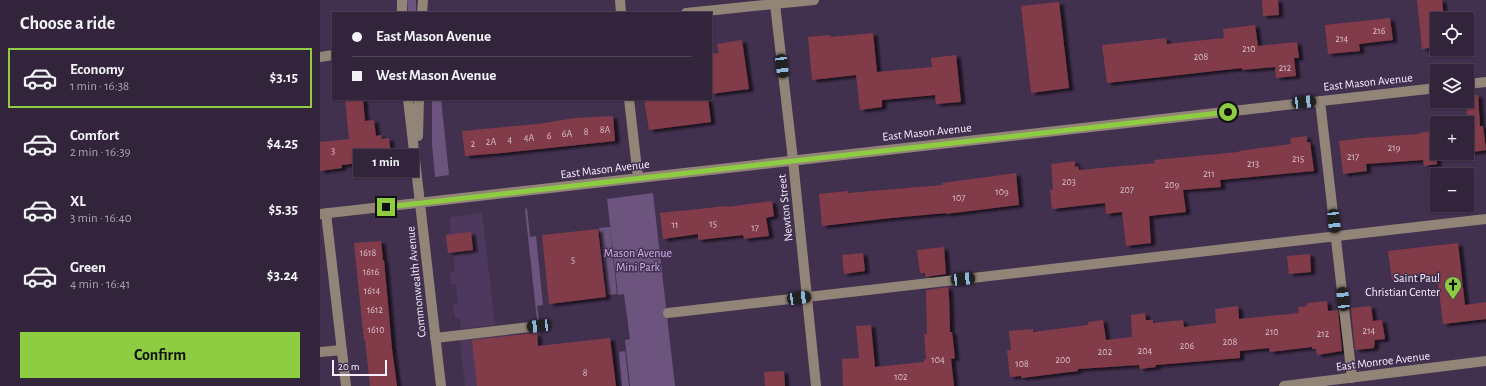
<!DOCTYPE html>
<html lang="en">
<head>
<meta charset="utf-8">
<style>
  body { margin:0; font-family:"Alegreya Sans",sans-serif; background:#3d3046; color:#f1f3f6; height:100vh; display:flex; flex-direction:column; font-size:15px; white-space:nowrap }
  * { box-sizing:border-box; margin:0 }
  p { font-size:13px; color:#a8a4af }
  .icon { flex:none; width:22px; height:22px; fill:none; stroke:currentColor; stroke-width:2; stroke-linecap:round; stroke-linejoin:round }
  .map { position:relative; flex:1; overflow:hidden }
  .side { display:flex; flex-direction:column; background:#32243b; width:320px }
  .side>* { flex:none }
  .guide { position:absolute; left:12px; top:12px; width:380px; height:88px; border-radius:0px; box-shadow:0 1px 3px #0004,0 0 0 1px #4d4155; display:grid; align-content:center; height:88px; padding:0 20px; background:#32243b }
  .controls { position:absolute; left:1110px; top:12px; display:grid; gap:8px }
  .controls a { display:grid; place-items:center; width:44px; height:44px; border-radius:0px; background:#32243b; box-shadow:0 1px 3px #0004,0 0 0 1px #4d4155; font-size:20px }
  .scale { position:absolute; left:12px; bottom:10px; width:55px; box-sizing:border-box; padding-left:4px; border:2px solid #f7eefe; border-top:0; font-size:11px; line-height:14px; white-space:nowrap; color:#f7eefe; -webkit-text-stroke:3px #42304f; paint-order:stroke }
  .end { position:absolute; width:18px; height:18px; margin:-9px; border:5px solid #8ecd42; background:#111; box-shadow:0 0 0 2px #111 }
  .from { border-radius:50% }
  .bubble { position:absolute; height:28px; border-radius:0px; background:#32243b; box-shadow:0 1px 3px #0004,0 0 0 1px #4d4155; font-size:13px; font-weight:700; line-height:28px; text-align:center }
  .car { position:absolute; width:12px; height:24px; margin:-12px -6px; border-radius:5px; box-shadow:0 0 3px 1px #0007; background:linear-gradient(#222 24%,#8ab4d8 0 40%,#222 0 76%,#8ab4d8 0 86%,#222 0) }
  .guide b { display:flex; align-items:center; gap:14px; height:38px; font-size:15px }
  .guide b+b { border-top:1px solid #4d4155 }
  .guide i { width:10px; height:10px; background:#f1f3f6 }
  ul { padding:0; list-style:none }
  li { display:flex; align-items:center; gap:12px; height:60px; margin:0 8px 6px; padding:0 12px; border:2px solid transparent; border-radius:0px }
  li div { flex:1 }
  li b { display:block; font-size:15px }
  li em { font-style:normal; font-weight:700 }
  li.current { border-color:#8ecd42 }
  li>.icon { width:36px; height:36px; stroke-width:1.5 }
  h2 { padding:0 20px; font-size:18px; line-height:48px }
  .primary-button { display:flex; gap:8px; margin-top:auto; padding:8px 20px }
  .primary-button a { flex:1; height:46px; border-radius:0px; background:#8ecd42; color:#111; font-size:16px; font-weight:700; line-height:46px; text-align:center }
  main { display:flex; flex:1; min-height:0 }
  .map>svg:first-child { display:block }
  .built { fill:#4e385d }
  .green { fill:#6c547e }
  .building { fill:#823b48; filter:url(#shadow) }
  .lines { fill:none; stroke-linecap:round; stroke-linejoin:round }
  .minor { stroke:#928577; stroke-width:10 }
  .route { stroke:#8ecd42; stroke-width:5 }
  .labels { text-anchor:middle; stroke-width:3; stroke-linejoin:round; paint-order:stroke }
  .number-label { font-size:10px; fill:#dac1d0 }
  .street-label { font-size:12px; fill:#f7eefe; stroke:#42304f }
  .park-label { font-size:12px; fill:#d8b0f4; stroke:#42304f }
  .poi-label { font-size:12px; fill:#f7eefe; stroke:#42304f; text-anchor:end }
</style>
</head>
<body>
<main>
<section class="side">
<h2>Choose a ride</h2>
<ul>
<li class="current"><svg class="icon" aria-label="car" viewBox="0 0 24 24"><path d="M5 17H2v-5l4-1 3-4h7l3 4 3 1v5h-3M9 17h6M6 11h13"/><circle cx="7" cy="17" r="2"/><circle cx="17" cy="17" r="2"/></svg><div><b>Economy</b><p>1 min · 16:38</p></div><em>$3.15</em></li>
<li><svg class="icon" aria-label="car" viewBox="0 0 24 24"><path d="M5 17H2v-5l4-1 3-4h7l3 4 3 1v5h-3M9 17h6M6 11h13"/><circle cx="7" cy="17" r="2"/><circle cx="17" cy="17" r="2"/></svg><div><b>Comfort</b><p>2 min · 16:39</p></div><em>$4.25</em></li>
<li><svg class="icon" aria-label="car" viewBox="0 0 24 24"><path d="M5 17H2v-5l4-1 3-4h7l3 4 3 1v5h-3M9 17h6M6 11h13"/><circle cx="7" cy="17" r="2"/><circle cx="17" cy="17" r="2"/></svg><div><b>XL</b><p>3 min · 16:40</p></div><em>$5.35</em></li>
<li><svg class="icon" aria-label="car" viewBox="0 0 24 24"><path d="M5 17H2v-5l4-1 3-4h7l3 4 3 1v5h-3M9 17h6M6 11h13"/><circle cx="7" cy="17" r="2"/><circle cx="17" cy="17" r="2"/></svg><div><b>Green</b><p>4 min · 16:41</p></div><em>$3.24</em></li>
</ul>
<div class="primary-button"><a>Confirm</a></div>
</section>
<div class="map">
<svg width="1166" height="386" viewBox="0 0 1166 386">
  <defs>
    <filter id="shadow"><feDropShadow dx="4.5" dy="2.5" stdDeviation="1" flood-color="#0009"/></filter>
  </defs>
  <rect width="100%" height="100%" fill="#42304f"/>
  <path class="built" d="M162,213l13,112 -34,4 -1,-11h-5l-2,-14h5l-2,-20h-5l-1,-11 5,-1 -2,-20 -5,1 -2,-18 5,-1 -1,-17z
    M220,332l6,54h-81l-5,-46z"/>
  <path class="green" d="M87,0h9v13h-8z
    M112,99h9l8,76 -14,2 -3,-32z
    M333,193l22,193h-45l-5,-46 5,-1 -6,-45 -6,1 -11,-96z
    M207,208l3,29 6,-1 7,69 -6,1 2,14h-2l-12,-111z
    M290,227l7,67 -10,1 -8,-67z
    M305,351l4,35h-7l-3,-34z"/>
  <path class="building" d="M942,0h16l1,15 -16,1z
    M1097,0h25l2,19h-7v28l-15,2z
    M739,2l10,86 -38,5 -10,-87z
    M1070,18l3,22 -34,4 1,7 -32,3 -3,-29z
    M935,25l3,21 39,-4 2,16h-5l2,18 -20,2 -1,-11 -33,3v-2l-135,15 -5,-38 64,-7 1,6 57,-6 -1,-9z
    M553,33l4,39 55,-5 -1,-9 25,-3 5,47 -25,2 -1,-9 -53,5v7l-22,3 -4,-35 -44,5 -4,-43 22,-2 1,2z
    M422,40l7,49 -38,5v-40l8,-1 -2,-9z
    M1147,95h11l2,31h3l3,24 -19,3z
    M25,99h18l2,22 9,-1 2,16 5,-1 1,4 7,-1 2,17 -7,1v4l-42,5v3l-22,3v-29l29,-3z
    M324,99h64l3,23 -62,8z
    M293,116l2,25 -113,12 -37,3 -3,-25 76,-7 37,-6z
    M1117,130v34l-13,2 -1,-6 -57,4 1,7 -24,3 -4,-33 24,-3 56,-4v-1z
    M987,136v6h3l4,29 -94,9 1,7 -38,3 3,22 -37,4 2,27 -25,3 -4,-34 -16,2 -1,-11 -53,6 -2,-19h3l-2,-26 24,-3v6l3,-1 1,4 76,-7 -1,-3 85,-8v-1l52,-7 -1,-6z
    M696,173l3,32 -73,9v-1l-55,5 -69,8 -3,-32 29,-3v2l95,-8 -1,-2z
    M452,201l2,15 -8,2 3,18 -25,3 -1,-4 -45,5v-6l-35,5 -3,-26 67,-7v1z
    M278,229l8,68 -57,7 -7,-69z
    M151,232l2,18 -25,3 -2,-18z
    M61,241l2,19h1l8,89 5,37h-27l-5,-46h-1l-10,-97z
    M1138,243l7,62 21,-3v17l-43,5 -6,-49 -45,5 -4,-29z
    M624,247l2,27 -21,3v-4h-5l-3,-23z
    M543,253l2,18 -21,3 -2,-19z
    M990,254l1,18 -22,2 -2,-18z
    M628,287l1,9 1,36h2l3,26 -4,1 3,27h-111l-1,-27 17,-1 -3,-32 15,-1 4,42 49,-5v-3h2l-2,-25h3l-1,-44z
    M1007,301l1,10 10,-1 4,41 -25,4 -1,-6h-4v-2l-42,5 -1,-4 -29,3v7l-84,7v2l-16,2 -1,-4 -61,4v2l-40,5 -17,2v-2l-11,1 -3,-27h4l-2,-19 24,-2v3l55,-7v-3l15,-2 3,20 26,-3 -1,-22 14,-2 1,7h7v3l30,-3 1,7 32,-4 -1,-14 23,-3 1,13 60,-6 -1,-6 9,-1v-3z
    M1051,306l2,15 9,-1 3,19 -10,1 -1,8 -19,2 -4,-42z
    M217,333l1,13 72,-8 6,48h-139l-5,-46z
    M464,371l1,15h-20l-1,-14z"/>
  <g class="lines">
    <path class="minor" d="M82,0v13
      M300,0l1,13
      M455,4l18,156 23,226
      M102,13l1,-13
      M366,13l128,-13
      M0,57l13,-2
      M1147,84l19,-2
      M88,99l33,287
      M309,99l9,79
      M1000,101l32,277
      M98,136l1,-37
      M6,213l20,173
      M0,214l1117,-126
      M348,313l818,-94
      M115,338l104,-12
      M0,352l22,-2
      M964,386l202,-25"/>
  </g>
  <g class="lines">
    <path class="route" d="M66,207l842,-95"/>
  </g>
  <defs>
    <g id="church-pin" transform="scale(0.9)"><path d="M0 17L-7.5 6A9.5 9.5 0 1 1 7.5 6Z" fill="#8ecd42" stroke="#42304f"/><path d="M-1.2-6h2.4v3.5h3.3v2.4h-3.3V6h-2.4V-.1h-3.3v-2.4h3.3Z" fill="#111"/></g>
  </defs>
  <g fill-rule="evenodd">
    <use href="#church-pin" x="1133" y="285"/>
  </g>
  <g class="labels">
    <g class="number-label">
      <text x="1059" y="34">216</text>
      <text x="1022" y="42">214</text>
      <text x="929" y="52">210</text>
      <text x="881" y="60">208</text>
      <text x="965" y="71">212</text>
      <text x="285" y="133">8A</text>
      <text x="266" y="135">8</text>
      <text x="247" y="137">6A</text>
      <text x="229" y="139">6</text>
      <text x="209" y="141">4A</text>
      <text x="190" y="143">4</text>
      <text x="171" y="145">2A</text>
      <text x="153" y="147">2</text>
      <text x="1074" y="151">219</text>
      <text x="13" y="154">3</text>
      <text x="1033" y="160">217</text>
      <text x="978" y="162">215</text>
      <text x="933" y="167">213</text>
      <text x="889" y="177">211</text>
      <text x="749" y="185">203</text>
      <text x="852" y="188">209</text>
      <text x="807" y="193">207</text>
      <text x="682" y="195">109</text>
      <text x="639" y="201">107</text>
      <text x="393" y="227">15</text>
      <text x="355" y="228">11</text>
      <text x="435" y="231">17</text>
      <text x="48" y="256">1618</text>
      <text x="253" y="263">5</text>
      <text x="51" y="275">1616</text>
      <text x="52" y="294">1614</text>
      <text x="55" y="313">1612</text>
      <text x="56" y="333">1610</text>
      <text x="1049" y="334">214</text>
      <text x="952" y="335">210</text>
      <text x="1003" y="337">212</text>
      <text x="910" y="345">208</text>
      <text x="867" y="349">206</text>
      <text x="825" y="354">204</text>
      <text x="785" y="355">202</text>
      <text x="618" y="363">104</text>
      <text x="743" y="363">200</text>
      <text x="702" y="367">108</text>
      <text x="265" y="376">8</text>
      <text x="581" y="380">102</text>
    </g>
    <g class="street-label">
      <text transform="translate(1048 82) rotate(-6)" y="4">East Mason Avenue</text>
      <text transform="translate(607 132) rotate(-6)" y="4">East Mason Avenue</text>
      <text transform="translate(285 169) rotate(-7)" y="4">East Mason Avenue</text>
      <text transform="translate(465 208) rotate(-96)" y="4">Newton Street</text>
      <text transform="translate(96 282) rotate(-96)" y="4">Commonwealth Avenue</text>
      <text transform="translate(1063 361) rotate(-7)" y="4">East Monroe Avenue</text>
    </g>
    <g class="park-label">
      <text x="318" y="257">Mason Avenue<tspan x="318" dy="14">Mini Park</tspan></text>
    </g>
    <g class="poi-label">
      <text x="1120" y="282">Saint Paul<tspan x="1120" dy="14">Christian Center</tspan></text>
    </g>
  </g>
</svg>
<div class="controls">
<a><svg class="icon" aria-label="locate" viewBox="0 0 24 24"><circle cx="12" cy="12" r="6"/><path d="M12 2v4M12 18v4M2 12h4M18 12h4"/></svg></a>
<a><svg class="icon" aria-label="layers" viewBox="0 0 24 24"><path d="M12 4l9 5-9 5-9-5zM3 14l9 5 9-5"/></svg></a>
<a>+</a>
<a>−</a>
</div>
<div class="scale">20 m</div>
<i class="end from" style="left:908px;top:112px"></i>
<i class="end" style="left:66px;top:207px"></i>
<div class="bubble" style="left:33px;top:149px;width:66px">1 min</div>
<i class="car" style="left:462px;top:66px;rotate:173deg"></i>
<i class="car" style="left:984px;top:102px;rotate:84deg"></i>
<i class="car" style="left:1014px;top:221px;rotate:174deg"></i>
<i class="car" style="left:643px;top:279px;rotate:84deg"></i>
<i class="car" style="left:479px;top:298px;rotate:82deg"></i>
<i class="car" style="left:1023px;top:299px;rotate:354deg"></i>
<i class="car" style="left:219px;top:326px;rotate:264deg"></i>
<div class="guide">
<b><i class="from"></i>East Mason Avenue</b>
<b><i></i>West Mason Avenue</b>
</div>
</div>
</main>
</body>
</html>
